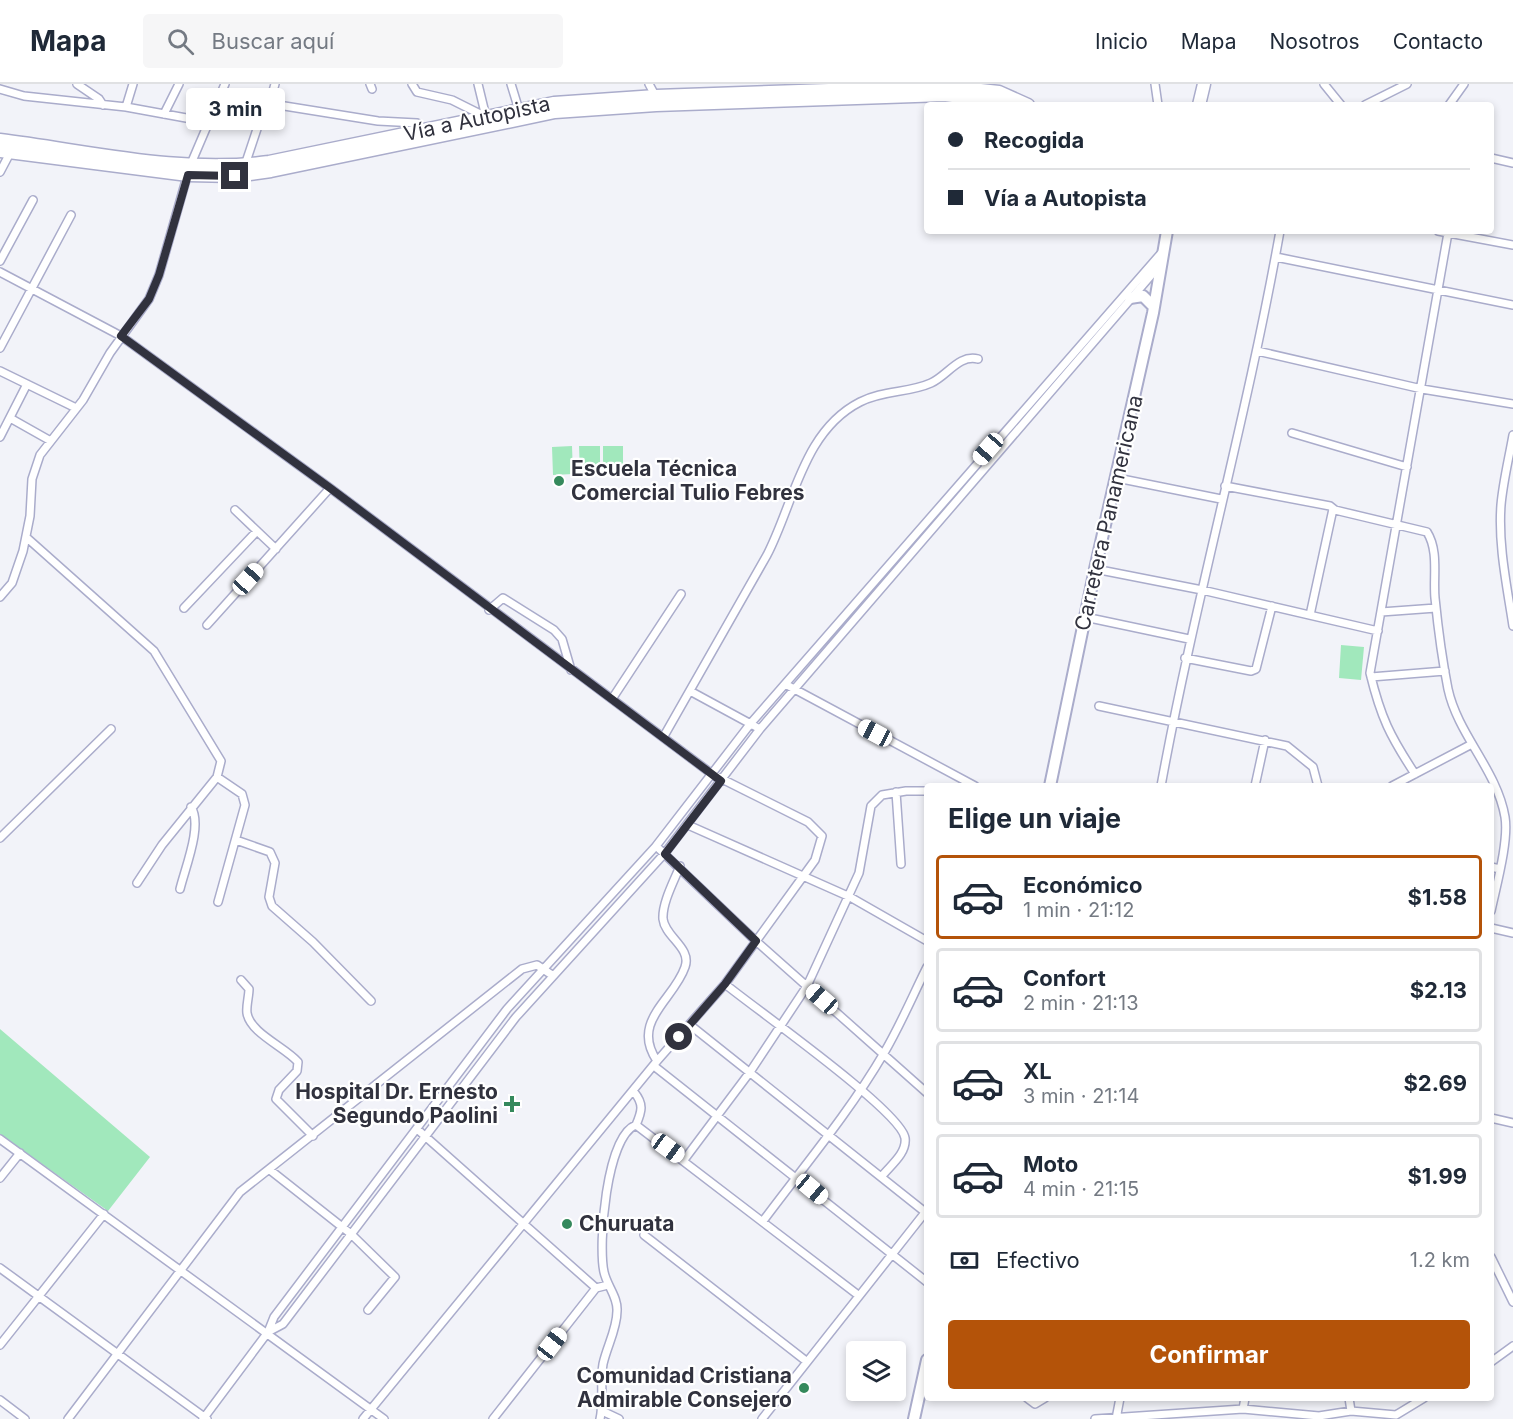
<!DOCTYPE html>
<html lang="es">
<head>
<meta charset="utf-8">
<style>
  body { margin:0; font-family:Inter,sans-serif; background:#f6f6f7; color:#1f2937; height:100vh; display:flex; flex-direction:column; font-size:22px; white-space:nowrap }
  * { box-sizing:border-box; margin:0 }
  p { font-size:20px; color:#747a83 }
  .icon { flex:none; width:33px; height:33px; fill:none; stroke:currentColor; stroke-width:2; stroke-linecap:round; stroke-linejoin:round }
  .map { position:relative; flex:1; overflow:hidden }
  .sheet { position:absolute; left:924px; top:699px; width:570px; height:618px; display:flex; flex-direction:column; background:#fff; border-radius:6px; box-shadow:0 3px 9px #0003 }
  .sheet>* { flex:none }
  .banner { position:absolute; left:924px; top:18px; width:570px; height:132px; border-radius:6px; box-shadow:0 3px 9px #0003; display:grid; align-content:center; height:132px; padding:0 24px; background:#fff }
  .fabs { position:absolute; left:846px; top:1257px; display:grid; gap:12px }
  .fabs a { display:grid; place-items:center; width:60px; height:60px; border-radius:6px; background:#fff; box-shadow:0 3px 9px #0003; font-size:30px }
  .end { position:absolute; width:27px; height:27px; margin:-14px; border:8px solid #31323e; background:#fff; box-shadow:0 0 0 3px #fff }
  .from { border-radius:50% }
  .bubble { position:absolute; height:42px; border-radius:6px; background:#fff; box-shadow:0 3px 9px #0003; font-size:20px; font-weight:700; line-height:42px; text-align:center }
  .car { position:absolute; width:18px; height:36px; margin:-18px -9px; border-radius:8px; box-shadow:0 0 4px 2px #0007; background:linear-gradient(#fff 24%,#345 0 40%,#fff 0 76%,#345 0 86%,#fff 0) }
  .banner b { display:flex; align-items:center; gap:21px; height:57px; font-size:22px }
  .banner b+b { border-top:2px solid #e0e1e3 }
  .banner i { width:15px; height:15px; background:#1f2937 }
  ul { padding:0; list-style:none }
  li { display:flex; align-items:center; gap:18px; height:84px; margin:0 12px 9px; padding:0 12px; border:3px solid #e0e1e3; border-radius:6px }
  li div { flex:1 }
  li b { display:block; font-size:22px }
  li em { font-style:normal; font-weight:700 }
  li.current { border-color:#b45309 }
  li>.icon { width:54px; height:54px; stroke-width:1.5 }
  h2 { padding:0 24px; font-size:27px; line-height:72px }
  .pay { display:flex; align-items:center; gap:15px; height:66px; padding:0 24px; font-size:22px }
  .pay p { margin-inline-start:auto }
  .primary-button { display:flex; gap:12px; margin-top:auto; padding:12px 24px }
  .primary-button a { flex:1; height:69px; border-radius:6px; background:#b45309; color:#fff; font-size:24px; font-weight:700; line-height:69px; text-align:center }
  header { display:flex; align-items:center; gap:36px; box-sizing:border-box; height:84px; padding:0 30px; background:#fff; border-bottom:2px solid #e0e1e3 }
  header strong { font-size:28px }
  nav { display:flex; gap:33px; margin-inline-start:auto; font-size:21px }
  .search { width:420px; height:54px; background:#f6f6f7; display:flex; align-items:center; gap:15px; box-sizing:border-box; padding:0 21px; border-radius:6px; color:#747a83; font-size:22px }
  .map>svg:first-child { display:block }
  .green { fill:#a1e8bc }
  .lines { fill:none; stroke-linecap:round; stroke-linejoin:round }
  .minor-casing { stroke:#aaaccb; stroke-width:10 }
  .primary-casing { stroke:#aaaccb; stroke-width:14 }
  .trunk-casing { stroke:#aaaccb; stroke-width:15 }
  .minor { stroke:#fff; stroke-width:7 }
  .primary { stroke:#fff; stroke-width:10 }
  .trunk { stroke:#fff; stroke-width:12 }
  .route { stroke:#31323e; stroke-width:8 }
  .poi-dot { fill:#35895c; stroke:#fff; stroke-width:2 }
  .labels { text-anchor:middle; stroke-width:4.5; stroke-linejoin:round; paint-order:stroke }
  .street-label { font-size:21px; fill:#31323e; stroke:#fff }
  .poi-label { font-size:21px; font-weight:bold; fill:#31323e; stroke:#fff; text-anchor:start }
</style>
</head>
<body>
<header>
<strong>Mapa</strong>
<div class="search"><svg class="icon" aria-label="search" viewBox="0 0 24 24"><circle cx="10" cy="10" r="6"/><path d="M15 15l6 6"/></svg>Buscar aquí</div>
<nav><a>Inicio</a><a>Mapa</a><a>Nosotros</a><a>Contacto</a></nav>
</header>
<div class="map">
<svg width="1513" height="1335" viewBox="0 0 1513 1335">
  <rect width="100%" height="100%" fill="#f2f3f9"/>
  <path class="green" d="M572,362l1,28 -20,1 -1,-28z
    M579,362h21v28h-20z
    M603,362h20v28h-20z
    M1341,561l23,2 -3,33 -22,-2z
    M0,945l150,128 -42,54 -108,-77z"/>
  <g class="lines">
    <g class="minor-casing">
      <path id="minor" d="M77,0l22,15 4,6
        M370,0l2,5
        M412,0l5,8 35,8 34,17
        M478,0l8,33
        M511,0l8,26
        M649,0l7,13
        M1155,0l3,21
        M1324,0l17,21
        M0,5l24,7 102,11 82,15
        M269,21l6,-21
        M1365,21l42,-21
        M1449,21l15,-21
        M126,23l7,-23
        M164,30l15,-30
        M1491,74l22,5
        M245,81l18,-54 9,-7 106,17 39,2 8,7
        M0,88l10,-19
        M1438,147l75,14
        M1276,173l237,48
        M0,177l33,-61
        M0,188l121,64 209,152 382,286 96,48 14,14 -7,24 -90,124 -68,77 -294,358
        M0,264l71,-133
        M1257,267l165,38 91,15
        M0,287l76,37
        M10,334l39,22
        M1292,349l115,34
        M1513,351c-4,23 -10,47 -12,70 -3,40 6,81 12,121
        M0,353l27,-53
        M1117,394l104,21
        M1225,402l105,20 5,4 92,22c12,19 6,45 8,66 3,30 7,61 13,91 10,46 49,81 57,128 4,24 -9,70 -14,94
        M235,426l41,39
        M26,453l128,114 67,110 -4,16 -55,68 -25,38
        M1095,485l107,21 176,41
        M0,513l12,-14 11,-32 7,-35 2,-37 8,-24 43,-55 27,-47 39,-54 10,-24 31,-109 35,-82
        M184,524l73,-77
        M489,526l14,-12 51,32 8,9 9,31
        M1381,528l55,-4
        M1310,531l23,-106
        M1085,533l104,22
        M207,541l123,-137
        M1185,574l66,13 5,-2 16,-63
        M1371,593l74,-6
        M785,600l190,102
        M690,607l70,38
        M612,615l69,-105
        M1099,622l188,40 26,21 5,19
        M664,652l103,-181c27,-52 36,-124 93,-153 23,-12 49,-9 71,-19 16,-7 28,-29 47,-24
        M1415,690c-25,-38 -34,-56 -45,-101l78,-440
        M217,693l25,17 3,11 -27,97
        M1161,702c34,-186 86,-369 119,-555
        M1255,702l10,-46
        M1392,702l78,-41
        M896,708l5,72
        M688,741l162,72 77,44
        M0,754l111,-109
        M236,756l34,12 5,11 -6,34 3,9 41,36 58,59
        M656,762l100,95 171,152
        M1491,783l9,2
        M180,805c5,-21 23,-64 11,-82
        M1491,844l22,5
        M241,896l8,9c0,7 -3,17 -2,24 3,20 38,34 51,49l-1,9 -18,19 -3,9 37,37
        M725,900c29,24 176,127 180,154 2,15 -14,27 -23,38
        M690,941l235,187
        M657,977c-27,-40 17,-61 28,-94 7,-19 -20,-30 -22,-48 -1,-16 11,-38 17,-53
        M654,982l273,216
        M1491,1034l22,5
        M636,1041l222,170
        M417,1045l179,159
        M0,1055l384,280
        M684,1076l66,-88 57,-86 52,-113 12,-67 11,-11 24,-4h21
        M270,1086l81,64 44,43 -27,33
        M0,1094l20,-25
        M763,1137c41,-55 86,-108 121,-168 16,-27 29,-58 43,-86
        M644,1151l162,126
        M1491,1173l22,45
        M0,1184l207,151
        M268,1248l15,-8 233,-307 149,-164 95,-124 400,-464
        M0,1261l104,-131
        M1491,1278l22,-16
        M1027,1314l8,6 10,-6
        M1349,1314l2,13
        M0,1316l25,19
        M1243,1325l2,-11
        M602,1327l17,8
        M68,1335l172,-227 282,-223 15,-4 15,10
        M203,1335l65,-87 6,-15 233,-308 149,-163 95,-123 413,-473
        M493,1335l103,-131 12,-3
        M600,1335c4,-17 0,-37 3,-55 4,-18 14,-35 14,-53 1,-14 -10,-25 -13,-39 -6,-27 2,-136 32,-147 6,-14 8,-21 -2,-33
        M762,1335l165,-209
        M1095,1335l148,-10 76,7 32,-5 45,4 28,-17
        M1116,1335l4,-21"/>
    </g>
    <g class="primary-casing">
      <path id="primary" d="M1130,214l13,-2 11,11
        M1050,702l45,-217 58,-256 14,-82
        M914,1335l13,-59"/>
    </g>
    <g class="trunk-casing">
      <path id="trunk" d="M1199,21l5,-21
        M0,56c89,11 180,34 269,22l285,-59 102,-7 288,-10 55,6 29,13
        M0,67l188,24 47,1 36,-5 284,-59 101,-7 288,-10 53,6 10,4"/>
    </g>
    <use href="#minor" class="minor"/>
    <use href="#primary" class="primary"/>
    <use href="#trunk" class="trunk"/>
  </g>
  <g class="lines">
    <path class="route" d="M235,92l-47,-1 -29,100 -10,24 -28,37 209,152 391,293 -56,73 91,87 -31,43 -46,53"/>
  </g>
  <g class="poi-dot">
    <circle cx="559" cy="397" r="6"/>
    <path d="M509 1011h6v6h6v6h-6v6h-6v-6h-6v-6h6z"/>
    <circle cx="567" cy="1140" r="6"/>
    <circle cx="804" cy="1304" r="6"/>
  </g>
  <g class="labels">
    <g class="street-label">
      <text transform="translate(477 35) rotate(-12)" y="7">Vía a Autopista</text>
      <text transform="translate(1109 429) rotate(-77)" y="7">Carretera Panamericana</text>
    </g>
    <g class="poi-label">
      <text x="571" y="392">Escuela Técnica<tspan x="571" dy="24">Comercial Tulio Febres</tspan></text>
      <text x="498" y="1015" text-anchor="end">Hospital Dr. Ernesto<tspan x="498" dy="24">Segundo Paolini</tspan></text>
      <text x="579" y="1147">Churuata</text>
      <text x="792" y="1299" text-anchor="end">Comunidad Cristiana<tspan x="792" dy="24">Admirable Consejero</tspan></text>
    </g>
  </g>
</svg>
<div class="fabs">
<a><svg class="icon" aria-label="layers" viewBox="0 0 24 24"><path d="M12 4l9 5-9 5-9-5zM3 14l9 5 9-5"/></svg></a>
</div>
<i class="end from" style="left:679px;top:953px"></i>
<i class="end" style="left:235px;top:92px"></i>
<div class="bubble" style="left:186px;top:4px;width:99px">3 min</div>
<i class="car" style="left:988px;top:365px;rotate:221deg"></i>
<i class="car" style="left:248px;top:495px;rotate:42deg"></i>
<i class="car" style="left:875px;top:649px;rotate:298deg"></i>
<i class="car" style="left:822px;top:915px;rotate:311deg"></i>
<i class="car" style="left:668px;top:1064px;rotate:126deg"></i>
<i class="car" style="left:812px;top:1105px;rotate:130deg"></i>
<i class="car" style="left:552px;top:1260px;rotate:38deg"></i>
<div class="banner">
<b><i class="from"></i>Recogida</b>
<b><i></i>Vía a Autopista</b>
</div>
<section class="sheet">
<h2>Elige un viaje</h2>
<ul>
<li class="current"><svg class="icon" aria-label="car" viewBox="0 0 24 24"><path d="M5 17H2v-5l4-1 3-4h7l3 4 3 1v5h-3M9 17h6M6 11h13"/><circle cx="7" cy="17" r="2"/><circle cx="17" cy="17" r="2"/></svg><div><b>Económico</b><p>1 min · 21:12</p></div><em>$1.58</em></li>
<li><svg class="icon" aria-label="car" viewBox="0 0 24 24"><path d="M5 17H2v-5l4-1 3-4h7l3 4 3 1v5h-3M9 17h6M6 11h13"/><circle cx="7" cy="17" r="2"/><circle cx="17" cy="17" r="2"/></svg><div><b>Confort</b><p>2 min · 21:13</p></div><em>$2.13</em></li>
<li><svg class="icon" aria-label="car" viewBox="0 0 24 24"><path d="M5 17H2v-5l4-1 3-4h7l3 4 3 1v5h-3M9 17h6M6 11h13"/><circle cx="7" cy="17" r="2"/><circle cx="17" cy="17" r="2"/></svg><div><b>XL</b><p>3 min · 21:14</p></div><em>$2.69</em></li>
<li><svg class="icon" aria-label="car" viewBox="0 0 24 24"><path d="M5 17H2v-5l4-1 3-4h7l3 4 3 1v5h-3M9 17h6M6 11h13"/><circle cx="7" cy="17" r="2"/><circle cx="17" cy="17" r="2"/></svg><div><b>Moto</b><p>4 min · 21:15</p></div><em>$1.99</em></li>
</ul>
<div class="pay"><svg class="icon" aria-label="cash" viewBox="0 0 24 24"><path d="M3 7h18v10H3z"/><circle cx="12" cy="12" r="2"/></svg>Efectivo<p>1.2 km</p></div>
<div class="primary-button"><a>Confirmar</a></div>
</section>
</div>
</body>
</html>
